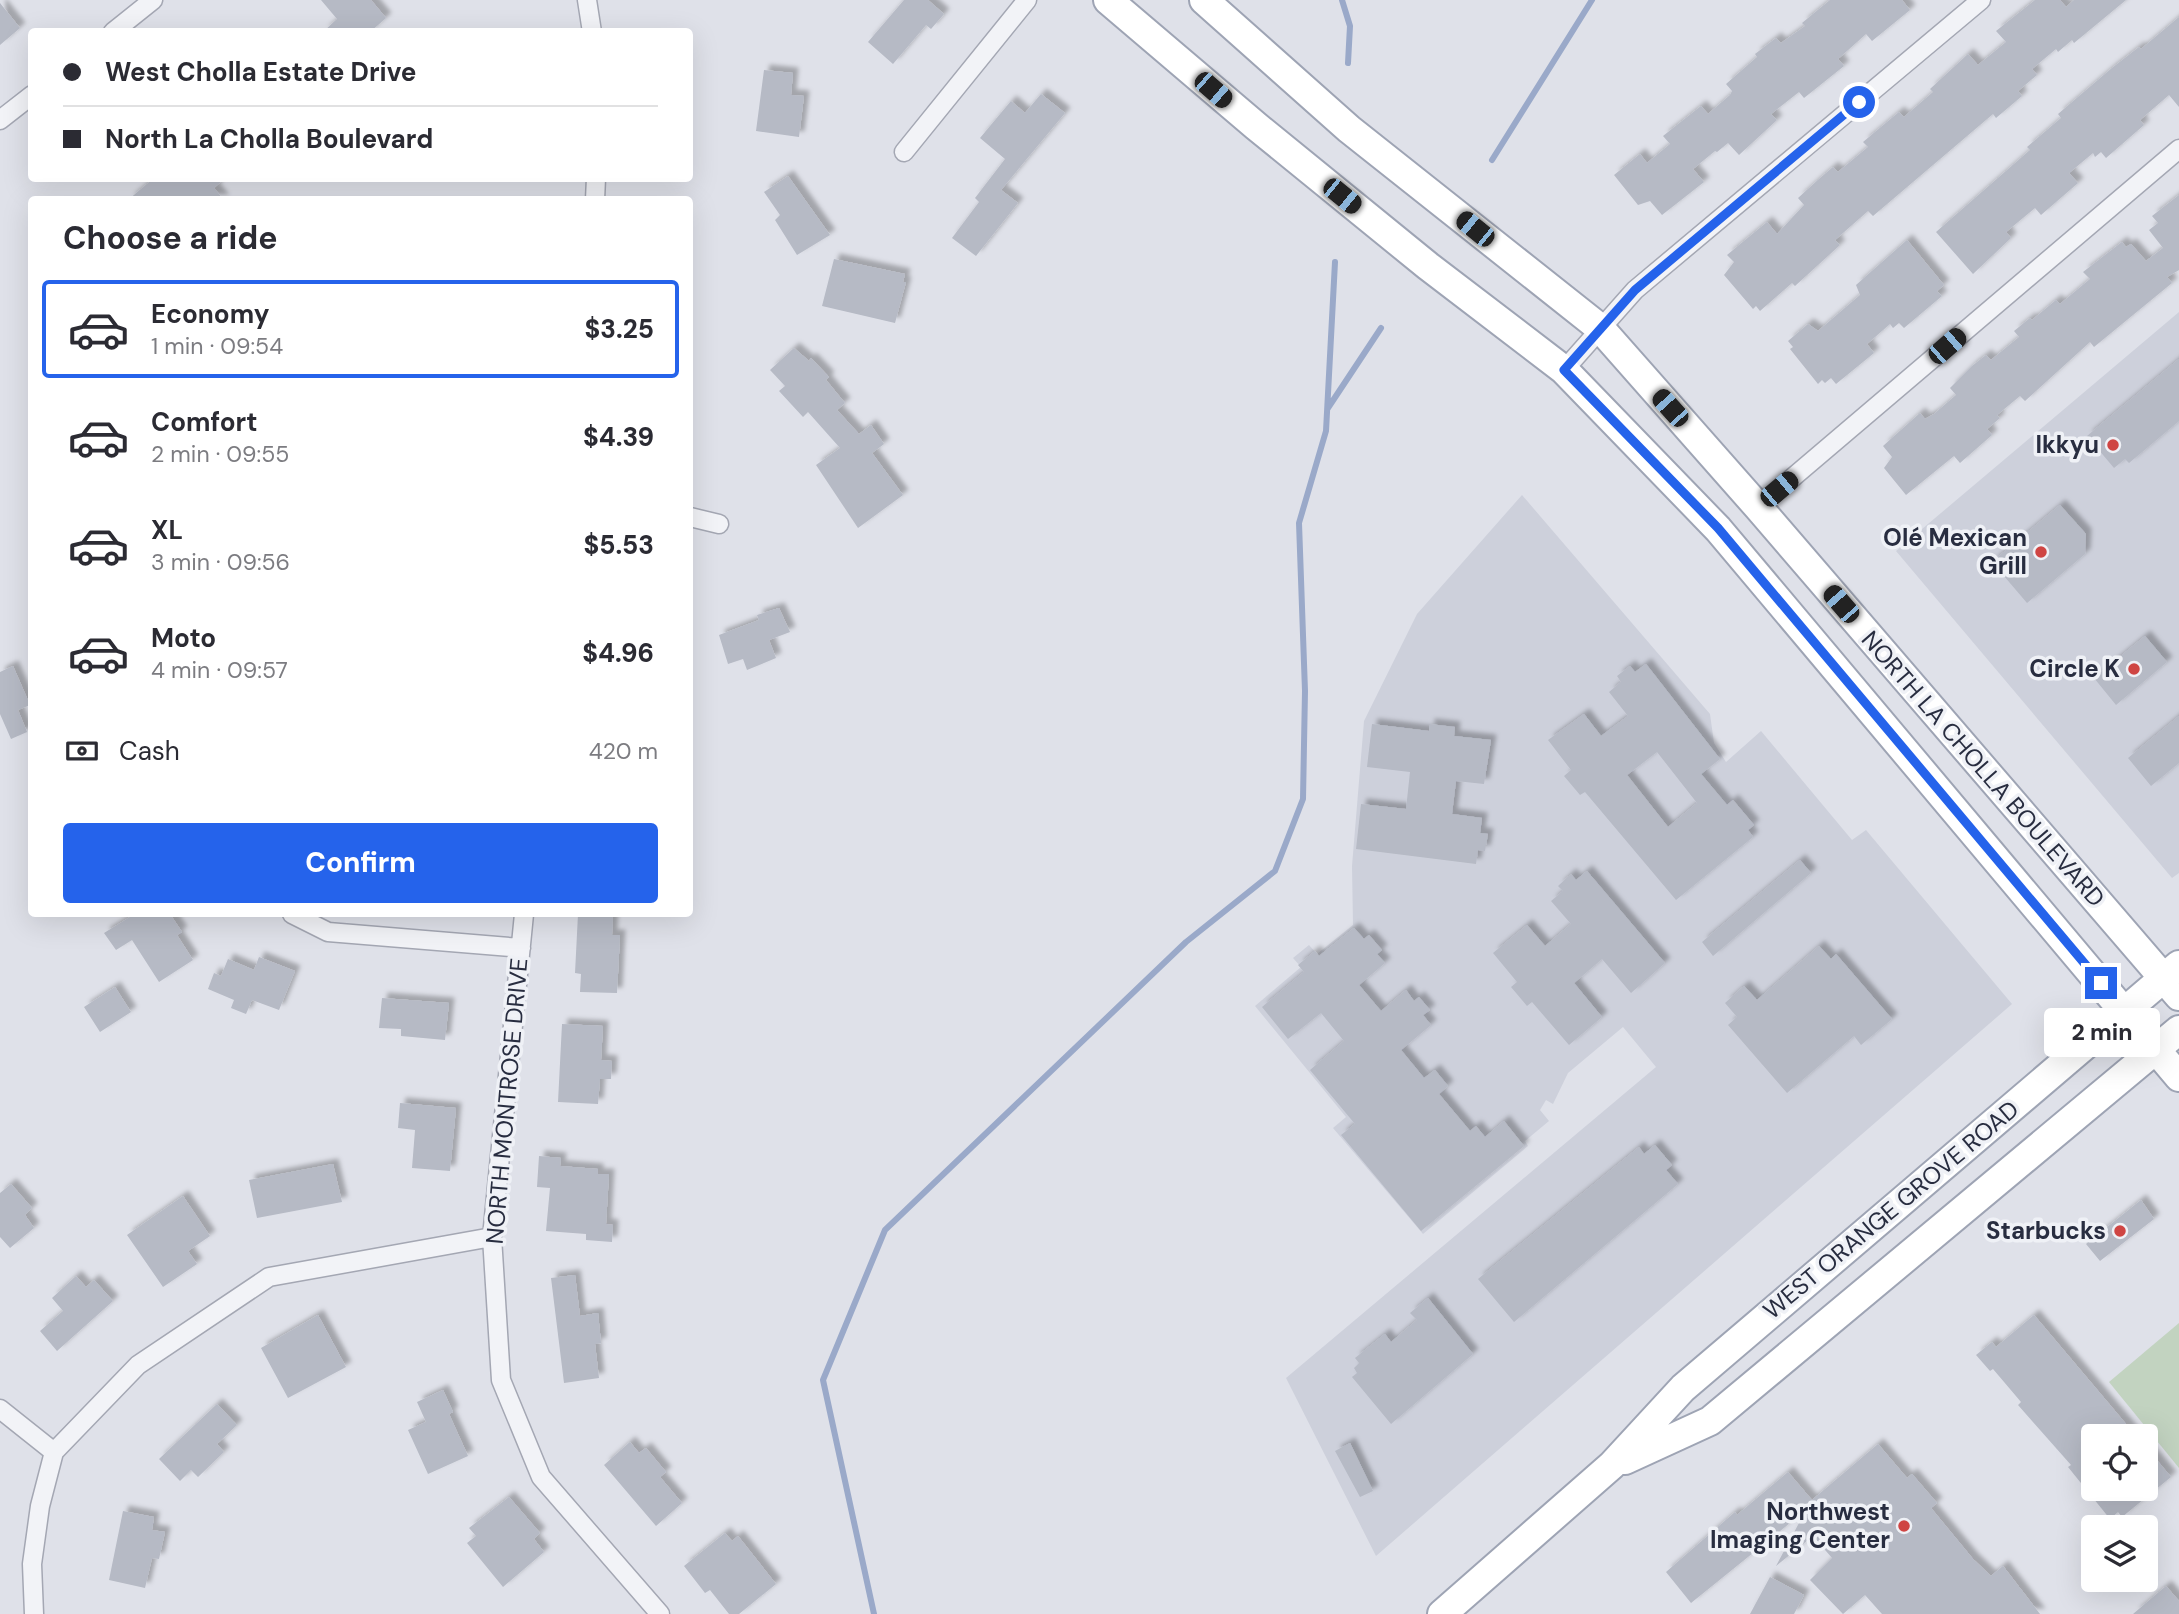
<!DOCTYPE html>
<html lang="en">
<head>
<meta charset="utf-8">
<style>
  body { margin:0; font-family:"DM Sans",sans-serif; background:#f2f2f3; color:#2b2b33; height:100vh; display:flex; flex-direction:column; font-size:26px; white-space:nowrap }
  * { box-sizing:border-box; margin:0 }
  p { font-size:23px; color:#7c7c81 }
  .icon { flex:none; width:38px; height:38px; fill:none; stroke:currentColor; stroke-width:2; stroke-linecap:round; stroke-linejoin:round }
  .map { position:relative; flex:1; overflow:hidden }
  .details { position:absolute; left:28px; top:196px; width:665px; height:721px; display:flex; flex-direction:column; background:#fff; border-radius:7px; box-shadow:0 7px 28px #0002 }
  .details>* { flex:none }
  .top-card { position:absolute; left:28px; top:28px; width:665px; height:154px; border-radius:7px; box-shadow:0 7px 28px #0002; display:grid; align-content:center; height:154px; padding:0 35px; background:#fff }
  .fabs { position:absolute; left:2081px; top:1424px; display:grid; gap:14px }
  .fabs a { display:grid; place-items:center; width:77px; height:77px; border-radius:7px; background:#fff; box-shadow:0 7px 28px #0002; font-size:35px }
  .end { position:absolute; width:32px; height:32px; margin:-16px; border:9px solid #2563eb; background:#fff; box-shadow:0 0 0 4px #fff }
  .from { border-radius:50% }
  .bubble { position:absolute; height:49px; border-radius:7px; background:#fff; box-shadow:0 7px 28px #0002; font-size:23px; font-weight:800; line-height:49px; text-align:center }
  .car { position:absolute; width:21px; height:42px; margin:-21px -10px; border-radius:9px; box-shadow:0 0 5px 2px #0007; background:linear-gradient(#222 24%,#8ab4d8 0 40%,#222 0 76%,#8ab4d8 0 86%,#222 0) }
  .top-card b { display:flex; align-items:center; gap:24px; height:66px; font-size:26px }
  .top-card b+b { border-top:2px solid #e1e1e2 }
  .top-card i { width:18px; height:18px; background:#2b2b33 }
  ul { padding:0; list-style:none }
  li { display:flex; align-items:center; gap:21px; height:98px; margin:0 14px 10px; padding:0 21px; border:4px solid transparent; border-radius:7px }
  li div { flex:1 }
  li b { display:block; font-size:26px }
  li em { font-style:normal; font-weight:800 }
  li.selected { border-color:#2563eb }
  li>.icon { width:63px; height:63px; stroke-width:1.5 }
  h2 { padding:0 35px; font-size:32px; line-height:84px }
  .pay { display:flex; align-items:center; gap:18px; height:77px; padding:0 35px; font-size:26px }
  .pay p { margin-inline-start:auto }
  .primary-button { display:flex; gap:14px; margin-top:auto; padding:14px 35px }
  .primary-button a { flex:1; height:80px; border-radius:7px; background:#2563eb; color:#fff; font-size:28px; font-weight:800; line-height:80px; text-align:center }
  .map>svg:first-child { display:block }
  .built { fill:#cdd0db }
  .green { fill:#c2d3c0 }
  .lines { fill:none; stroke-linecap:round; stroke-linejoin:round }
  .stream { stroke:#9aa9c9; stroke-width:6 }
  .building { fill:#b6bac5; fill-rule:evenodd; filter:url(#shadow) }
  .minor-casing { stroke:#a4a7b3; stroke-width:21 }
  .primary-casing { stroke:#9ea4b4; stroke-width:32 }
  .minor { stroke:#f2f3f7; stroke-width:18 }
  .primary { stroke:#fff; stroke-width:28 }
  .route { stroke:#2563eb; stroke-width:9 }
  .poi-dot { fill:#cf4543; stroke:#eff1f6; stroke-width:2.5 }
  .labels { text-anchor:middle; stroke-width:7; stroke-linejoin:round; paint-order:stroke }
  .poi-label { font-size:24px; font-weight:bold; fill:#282d40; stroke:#eff1f6; text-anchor:end }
  .street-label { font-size:24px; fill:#282d40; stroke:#eff1f6 }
</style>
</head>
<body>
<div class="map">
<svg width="2179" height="1614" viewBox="0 0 2179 1614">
  <defs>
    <filter id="shadow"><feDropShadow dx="5.5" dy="-5.5" stdDeviation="2" flood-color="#0004"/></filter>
  </defs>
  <rect width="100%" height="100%" fill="#dfe1e9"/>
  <path class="built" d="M2179,312v561l-7,5 -276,-327z
    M1522,495l188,219 4,29 12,19 35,-31 91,109 14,-10 146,174 -636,552 -90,-178 370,-311 -33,-40 -55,46 -15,31 -7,-4 -6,10 9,11 -24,20 3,5 -105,88 -90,-106 13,-11 -91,-111 46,-39 -8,-9 16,-13 8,9 36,-29 -1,-59 12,-145 53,-107z"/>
  <path class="green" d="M2179,1323v145l-70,-86z"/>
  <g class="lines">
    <path class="stream" d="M1342,0l8,26 -2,37
      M1492,160l100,-160
      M1328,408l53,-80
      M874,1614l-51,-234 62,-150 301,-288 89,-71 28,-72 2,-108 -6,-168 27,-92 9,-169"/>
  </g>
  <path class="building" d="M321,0h50l15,18 -16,14h-47l14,-13z
    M904,0h24l16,14 -13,15 -5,-4 -33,39 -25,-22z
    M1830,0h72l8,10 -38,31 -6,-7 -28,25 6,7 -40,32 -5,-6 -28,22 6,6 -38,35 -11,-12 -11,9 -2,-1 -22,18 11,13 -42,33 -12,-14 -12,4 -24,-30 26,-21 7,9 23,-19 -7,-8 38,-30 7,8 22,-19 2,-4 -6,-7 31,-27 -2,-3 21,-16 5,5 24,-17 -3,-3z
    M2035,0h25l6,7 8,-7h52l-52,43 -2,-3 -14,12 -2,-3 -24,20 5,6 -19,16 4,5 -26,22 -3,-4 -120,102 -5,-5 -33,29 5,5 -45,41 -3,-3 -32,28 -4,-5 -3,3 -29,-34 10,-13 -7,-7 40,-33 10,12 27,-29 -6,-7 21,-19 14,-12 5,5 30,-25 -5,-5 36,-30 5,5 29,-25 -3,-3 38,-35 10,11 28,-23 -10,-11z
    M0,3l20,25 -20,17z
    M2179,17v90l-10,-12 -29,25 4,5 -38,33 -5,-6 -6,5 -2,-4 -24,20 9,10 -37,32 -6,-7 -29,24 5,6 -38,36 -37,-42 94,-82 -3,-3 34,-29 -3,-4 54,-46 27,-21 2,2z
    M764,70l29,3 -2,22 13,1 -5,41 -43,-6z
    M1041,94l24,19 -64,77 17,13 -42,53 -24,-18 27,-36 -4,-4 30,-39 -25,-21 31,-37 14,12z
    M788,176l42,59 -33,20 -22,-35 5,-5 -16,-23z
    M154,178h71l-11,10 10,12h-96z
    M2179,195v75l-12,7 5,6 -78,64 -4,-5 -65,59 -5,-5 -23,19 3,3 -13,11 5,6 -32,28 -6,-7 -48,39 -22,-27 8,-11 -9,-11 37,-33 5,6 9,-5 22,-19 -6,-7 22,-22 14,-11 5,5 28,-23 -5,-6 16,-13 2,2 24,-20 4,4 30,-25 -7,-7 39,-30 4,5 5,-3 15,17 17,-13 -14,-18 9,-7 -6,-7z
    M1907,240l37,45 -7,6 5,5 -38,32 -5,-5 -6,5 -3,-4 -23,20 7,9 -38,31 -5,-6 -6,5 -3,-3 -4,4 -28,-35 3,-2 -5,-6 20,-17 10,7 42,-36 -4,-10z
    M834,259l71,15 -2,8h3l-11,41 -73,-17z
    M794,348l15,13 2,-3 18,19 -3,3 19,23 -8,7 22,24 12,-9 13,19 -12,9 31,42 -45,33 -42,-63 24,-17 -32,-36 -5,5 -24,-26 6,-5 -15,-16z
    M2179,359v62l-50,42 -4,-4 -11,9 -27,-32z
    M2060,505l26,29 -1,20 -58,49 -35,-41z
    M779,608l11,24 -21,8 7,18 -29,12 -4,-11 -15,5 -9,-29 40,-15 -2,-5z
    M2145,636l22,26 -51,43 -22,-27z
    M1646,664l74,95 -19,15 26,31 6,-5 21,25 -6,5 5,7 -77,63 -91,-108 -5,3 -16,-19 7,-6 -23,-30 36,-26 17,22 27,-20 -19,-24 12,-10 -4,-6 13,-10 5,6zM1657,752l40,51 -29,24 -41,-52z
    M13,666l17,39 -12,5 9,22 -16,7 -11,-25v-42z
    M2179,716v47l-28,23 -23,-28z
    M1372,724l57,7v-7l26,3 -1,9 37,4 -7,44 -28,-3 -4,33 30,4 -2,15 8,1 -3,17 -7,-1 -2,14 -120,-15 5,-45 45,5 4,-37 -43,-5z
    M1800,860l11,13 -98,83 -11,-14z
    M1587,871l78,92 -34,30 -29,-34 -28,24 28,34 -33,28 -37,-43 -5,4 -16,-19 6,-5 -24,-29 34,-28 18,21 26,-22 -20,-23 12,-10 -5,-5 13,-12 5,6z
    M135,914h35l12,18 -5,3 16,25 -34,22 -27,-42 -16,10 -12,-17z
    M578,914h35l-1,21h8l-3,58 -37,-1 1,-18 -6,-1z
    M1354,928l10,11 5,-4 13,15 -5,4 8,9 -26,22 22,26 25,-21 8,11 5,-4 11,13 -7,5 8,10 -30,25 23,28 11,-8 13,16 -9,8 31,37 6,-5 9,11 19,-16 20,25 -103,85 -80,-96 14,-11 -45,-54 34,-29 -23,-28 -33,26 -26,-32 42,-35 -6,-7 17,-14 4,5z
    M1819,946l12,13 5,-5 56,65 -31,26 -7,-9 -67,57 -59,-68 9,-8 -12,-14 19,-17 13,14z
    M259,957l36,14 -16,39 -27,-10 -6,14 -15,-6 3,-8 -26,-11 6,-16 7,3 7,-17 26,11z
    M115,987l16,25 -31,20 -16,-25z
    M382,998l67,5 -4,37 -44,-4v-7l-22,-1z
    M562,1024l41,2 -2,34 11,1 -1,18h-11l-2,25 -40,-2z
    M400,1103l56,5 -6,63 -38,-3 3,-38 -17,-2z
    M1655,1145l17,20 -6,5 12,14 -164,138 -36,-43 161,-132 5,7z
    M539,1156l22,2 -1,8 38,3v5h11l-3,50 7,1 -1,17 -26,-2v-6l-40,-3 4,-43 -13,-1z
    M333,1164l9,38 -85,16 -8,-38z
    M11,1184l21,24 -7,7 9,13 -24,20 -10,-11v-44z
    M183,1196l27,40 -22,15 9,13 -34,23 -36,-52z
    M2141,1200l13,19 -54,42 -14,-17z
    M575,1275l5,41 18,-3 3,30 -6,1 4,34 -35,5 -13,-105z
    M76,1276l10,11 8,-7 19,21 -56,50 -17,-20 23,-20 -11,-13z
    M1428,1298l45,56 -82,70 -39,-47 5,-4 -3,-5 5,-5 -4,-5 30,-24 6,8 26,-22 -7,-7z
    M318,1315l28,52 -58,31 -27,-50z
    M2034,1315l103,122h-44v52h53v-42l25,30 -49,40 -4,-5 -8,7 -42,-52 3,-2 -53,-60 3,-3 -28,-33 -3,2 -14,-16 16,-13 4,5z
    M443,1390l10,22 -4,2 19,42 -40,18 -20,-44 18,-8 -9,-20z
    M217,1404l20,21 -20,19 7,8 -26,25 -7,-7 -11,11 -21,-22z
    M630,1442l9,11 7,-5 20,24 -6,5 22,26 -26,23 -52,-61z
    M1350,1443l23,48 -13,6 -25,-46z
    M1878,1444l29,34 5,-4 25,29 -6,5 42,51 18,17 12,-10 37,48h-158l-17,-19 -22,19 -33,-34 22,-22 -19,-22 -37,30 30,-56 -115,93 -25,-31 69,-60 2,3 51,-43 24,28z
    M509,1497l31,36 -6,6 10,13 -41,35 -36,-44 9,-7 -7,-8z
    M123,1511l31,6 -2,13 13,2 -6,27 -7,-1 -7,30 -36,-8z
    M725,1533l7,8 6,-5 38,48 -37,30h-10l-19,-24 -5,3 -21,-27z
    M1770,1577l34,18 -10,19h-44z
    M2166,1586l13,15v13h-46z"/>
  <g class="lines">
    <g class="minor-casing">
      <path id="minor" d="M587,0l5,32
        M113,32l40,-32
        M0,120l32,-25
        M904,152l123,-152
        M595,200l1,-22
        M1564,370l71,-80 346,-290
        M1758,507l421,-358
        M690,517l29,7
        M292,914l36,18 193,16
        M524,914l-32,323 9,143 40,97 119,137
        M0,1409l54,43
        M34,1614l-2,-50 8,-58 14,-54 84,-87 131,-88 223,-40"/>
    </g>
    <g class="primary-casing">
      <path id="primary" d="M1108,0l148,126 172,140 136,104 154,159 461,548
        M1204,0l145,129 251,199 158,179 421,489
        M1625,1460l85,-39 469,-391
        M1442,1614l170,-149 71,-77 496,-423"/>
    </g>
    <use href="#minor" class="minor"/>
    <use href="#primary" class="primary"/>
  </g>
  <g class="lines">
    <path class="route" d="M1859,102l-224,188 -71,80 154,158 383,455"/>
  </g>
  <g class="poi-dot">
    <circle cx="2113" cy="445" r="7"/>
    <circle cx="2041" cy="552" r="7"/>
    <circle cx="2134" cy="669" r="7"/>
    <circle cx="2120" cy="1231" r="7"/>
    <circle cx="1904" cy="1526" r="7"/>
  </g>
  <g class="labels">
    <g class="poi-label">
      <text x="2099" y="453">Ikkyu</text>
      <text x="2027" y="546">Olé Mexican<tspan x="2027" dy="28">Grill</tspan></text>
      <text x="2120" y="677">Circle K</text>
      <text x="2106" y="1239">Starbucks</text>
      <text x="1890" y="1520">Northwest<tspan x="1890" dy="28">Imaging Center</tspan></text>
    </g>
    <g class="street-label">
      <text transform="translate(1983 769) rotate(49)" y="8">NORTH LA CHOLLA BOULEVARD</text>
      <text transform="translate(507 1101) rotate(-85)" y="8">NORTH MONTROSE DRIVE</text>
      <text transform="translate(1891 1210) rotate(-40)" y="8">WEST ORANGE GROVE ROAD</text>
    </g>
  </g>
</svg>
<div class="fabs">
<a><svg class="icon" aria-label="locate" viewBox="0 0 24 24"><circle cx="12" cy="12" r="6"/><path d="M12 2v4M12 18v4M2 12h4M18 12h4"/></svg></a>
<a><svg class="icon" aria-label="layers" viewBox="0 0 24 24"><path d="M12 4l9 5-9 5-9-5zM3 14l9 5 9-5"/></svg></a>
</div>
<i class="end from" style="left:1859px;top:102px"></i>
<i class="end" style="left:2101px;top:983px"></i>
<div class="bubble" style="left:2044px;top:1008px;width:116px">2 min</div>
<i class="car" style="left:1213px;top:90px;rotate:131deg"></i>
<i class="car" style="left:1342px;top:196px;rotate:129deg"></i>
<i class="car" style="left:1475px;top:229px;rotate:309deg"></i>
<i class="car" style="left:1947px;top:346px;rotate:49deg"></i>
<i class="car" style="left:1670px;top:408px;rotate:318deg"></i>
<i class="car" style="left:1779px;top:489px;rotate:50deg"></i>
<i class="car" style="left:1841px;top:604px;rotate:319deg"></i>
<div class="top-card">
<b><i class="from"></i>West Cholla Estate Drive</b>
<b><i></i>North La Cholla Boulevard</b>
</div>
<section class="details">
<h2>Choose a ride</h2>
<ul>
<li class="selected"><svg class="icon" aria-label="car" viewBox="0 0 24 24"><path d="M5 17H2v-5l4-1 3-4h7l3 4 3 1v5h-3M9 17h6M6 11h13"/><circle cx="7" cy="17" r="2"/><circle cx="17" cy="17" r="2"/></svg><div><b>Economy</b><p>1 min · 09:54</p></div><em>$3.25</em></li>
<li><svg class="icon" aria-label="car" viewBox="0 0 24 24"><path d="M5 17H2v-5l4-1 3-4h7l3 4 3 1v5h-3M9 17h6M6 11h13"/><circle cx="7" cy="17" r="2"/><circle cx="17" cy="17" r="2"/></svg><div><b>Comfort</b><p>2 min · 09:55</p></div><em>$4.39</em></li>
<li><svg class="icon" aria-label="car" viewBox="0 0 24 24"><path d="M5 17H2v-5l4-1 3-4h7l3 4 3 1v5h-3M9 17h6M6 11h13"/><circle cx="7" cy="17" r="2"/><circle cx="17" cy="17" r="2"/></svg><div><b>XL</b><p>3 min · 09:56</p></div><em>$5.53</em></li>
<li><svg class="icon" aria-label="car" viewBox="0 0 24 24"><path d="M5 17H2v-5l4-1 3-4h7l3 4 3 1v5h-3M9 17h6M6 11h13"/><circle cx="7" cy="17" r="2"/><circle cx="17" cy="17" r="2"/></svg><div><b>Moto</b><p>4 min · 09:57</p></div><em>$4.96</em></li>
</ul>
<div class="pay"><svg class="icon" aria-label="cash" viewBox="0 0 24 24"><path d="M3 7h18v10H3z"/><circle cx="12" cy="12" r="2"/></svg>Cash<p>420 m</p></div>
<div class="primary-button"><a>Confirm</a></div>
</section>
</div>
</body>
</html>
